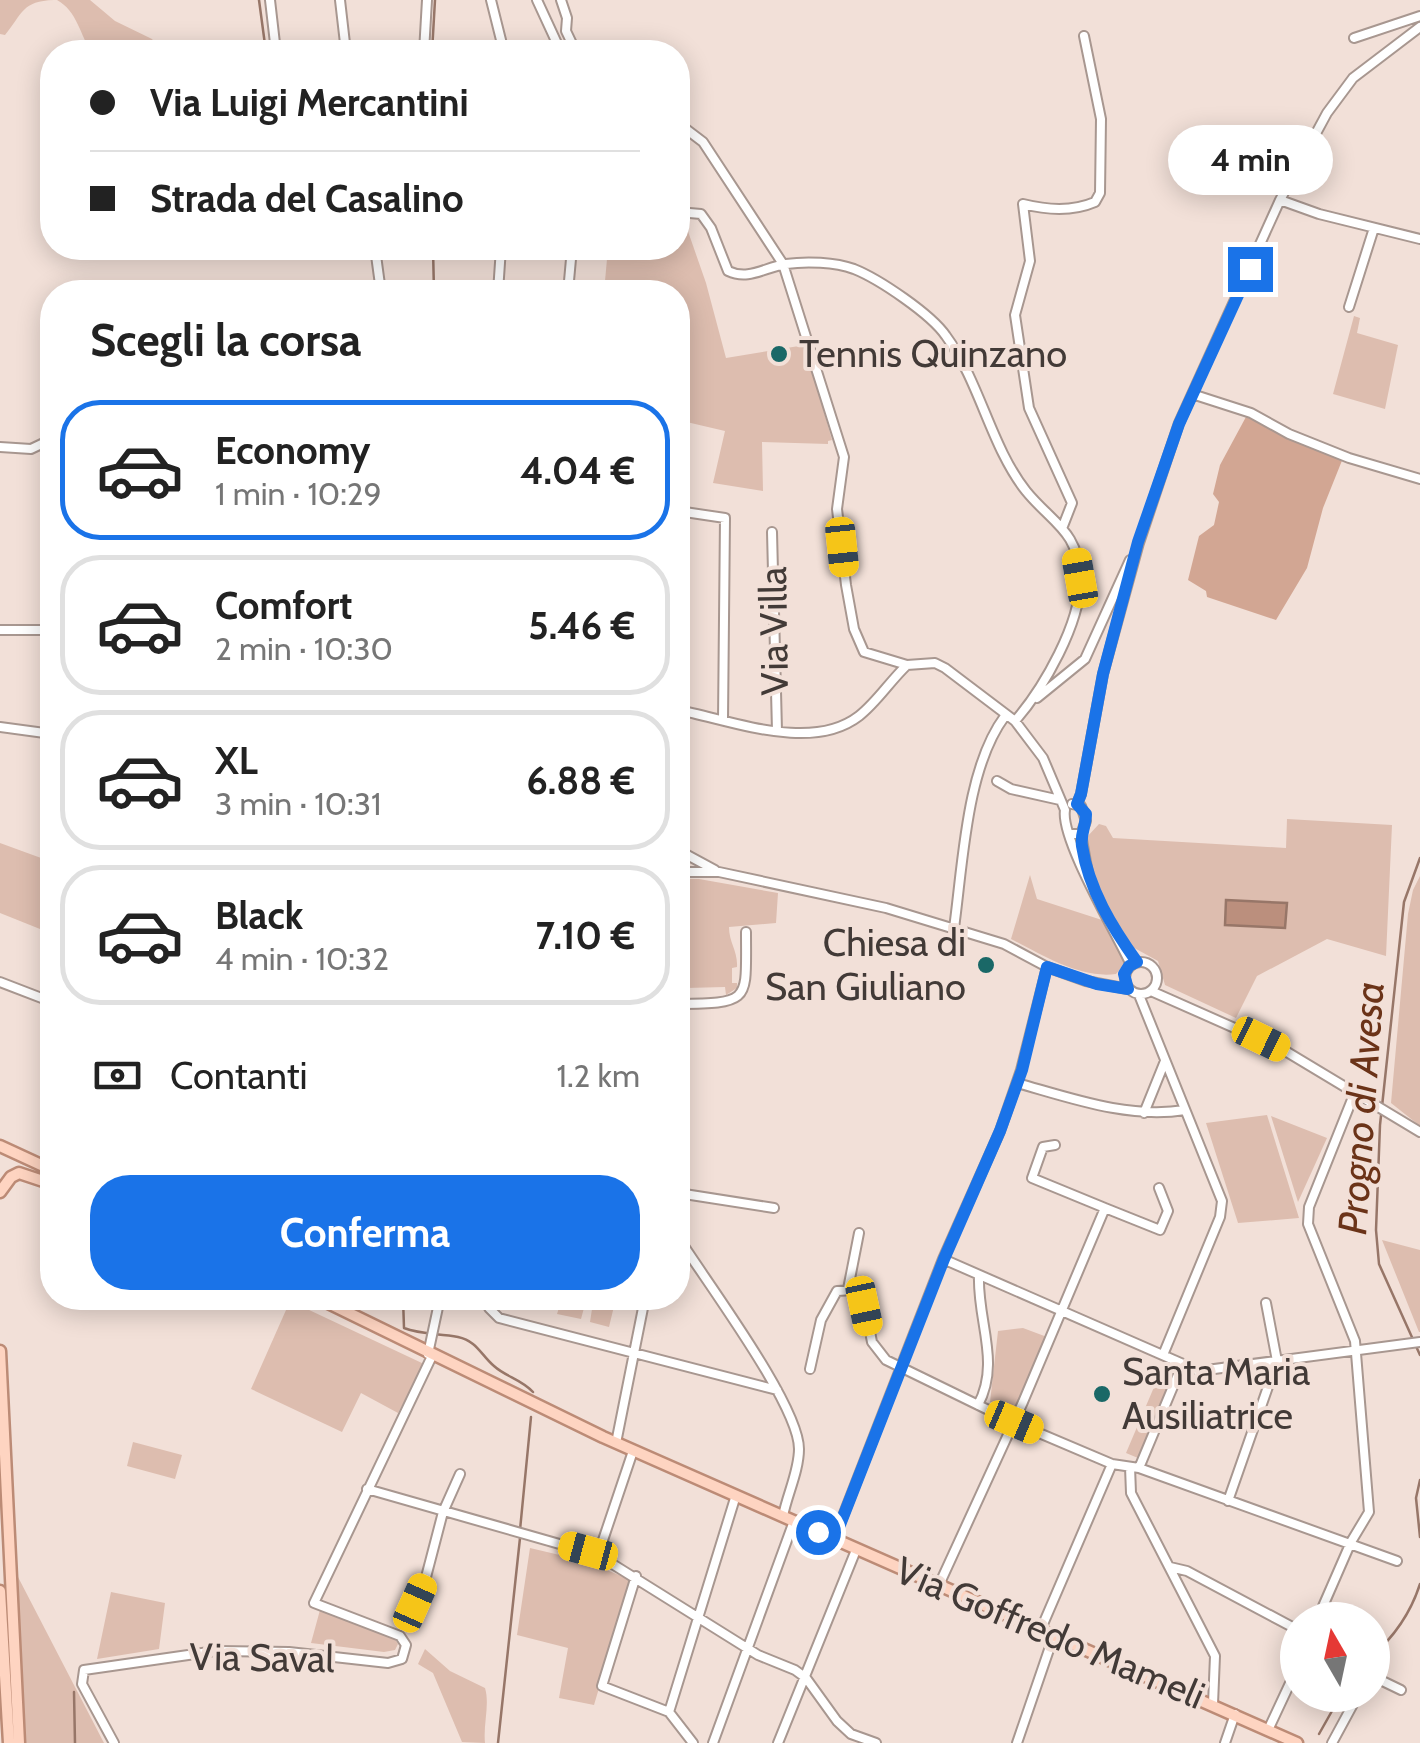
<!DOCTYPE html>
<html lang="it">
<head>
<meta charset="utf-8">
<style>
  body { margin:0; font-family:Cabin,sans-serif; background:#f6f6f6; color:#222; height:100vh; display:flex; flex-direction:column; font-size:38px; white-space:nowrap }
  * { box-sizing:border-box; margin:0 }
  p { font-size:32px; color:#767676 }
  .icon { flex:none; width:55px; height:55px; fill:none; stroke:currentColor; stroke-width:2; stroke-linecap:round; stroke-linejoin:round }
  .map { position:relative; flex:1; overflow:hidden }
  .drawer { position:absolute; left:40px; top:280px; width:650px; height:1030px; display:flex; flex-direction:column; background:#fff; border-radius:40px; box-shadow:0 5px 25px #0003 }
  .drawer>* { flex:none }
  .guide { position:absolute; left:40px; top:40px; width:650px; height:220px; border-radius:40px; box-shadow:0 5px 25px #0003; display:grid; align-content:center; height:220px; padding:0 50px; background:#fff }
  .needle { width:65px; rotate:351deg }
  .fabs { position:absolute; left:1280px; top:1602px; display:grid; gap:20px }
  .fabs a { display:grid; place-items:center; width:110px; height:110px; border-radius:50%; background:#fff; box-shadow:0 5px 25px #0003; font-size:50px }
  .end { position:absolute; width:45px; height:45px; margin:-22px; border:12px solid #1a73e8; background:#fff; box-shadow:0 0 0 5px #fff }
  .from { border-radius:50% }
  .bubble { position:absolute; height:70px; border-radius:35px; background:#fff; box-shadow:0 5px 25px #0003; font-size:32px; font-weight:800; line-height:70px; text-align:center }
  .car { position:absolute; width:30px; height:60px; margin:-30px -15px; border-radius:12px; box-shadow:0 0 8px 2px #0007; background:linear-gradient(#f5c518 24%,#345 0 40%,#f5c518 0 76%,#345 0 86%,#f5c518 0) }
  .guide b { display:flex; align-items:center; gap:35px; height:95px; font-size:38px }
  .guide b+b { border-top:2px solid #e0e0e0 }
  .guide i { width:25px; height:25px; background:#222 }
  ul { padding:0; list-style:none }
  li { display:flex; align-items:center; gap:30px; height:140px; margin:0 20px 15px; padding:0 30px; border:5px solid #e0e0e0; border-radius:40px }
  li div { flex:1 }
  li b { display:block; font-size:38px }
  li em { font-style:normal; font-weight:800 }
  li.selected { border-color:#1a73e8 }
  li>.icon { width:90px; height:90px; stroke-width:1.5 }
  h2 { padding:0 50px; font-size:45px; line-height:120px }
  .pay { display:flex; align-items:center; gap:25px; height:110px; padding:0 50px; font-size:38px }
  .pay p { margin-inline-start:auto }
  .action { display:flex; gap:20px; margin-top:auto; padding:20px 50px }
  .action a { flex:1; height:115px; border-radius:40px; background:#1a73e8; color:#fff; font-size:40px; font-weight:800; line-height:115px; text-align:center }
  .map>svg:first-child { display:block }
  .green { fill:#ddbdaf }
  .forest { fill:#d2a693 }
  .water { fill:#bb8f7d; stroke:#977668; stroke-width:2.5 }
  .lines { fill:none; stroke-linecap:round; stroke-linejoin:round }
  .stream { stroke:#977668; stroke-width:2.5 }
  .minor-casing { stroke:#a89790; stroke-width:12 }
  .major-casing { stroke:#bc8b76; stroke-width:15 }
  .minor { stroke:#fff; stroke-width:8 }
  .major { stroke:#fed4c1; stroke-width:10 }
  .route { stroke:#1a73e8; stroke-width:12 }
  .poi-dot { fill:#1a6867; stroke:#f2e0d8; stroke-width:4 }
  .labels { text-anchor:middle; stroke-width:8; stroke-linejoin:round; paint-order:stroke }
  .poi-label { font-size:38px; fill:#423a37; stroke:#f2e0d8; text-anchor:start }
  .street-label { font-size:38px; fill:#423a37; stroke:#f2e0d8 }
  .water-label { font-size:40px; font-style:italic; fill:#6b3318; stroke:#f2e0d8 }
</style>
</head>
<body>
<div class="map">
<svg width="1420" height="1743" viewBox="0 0 1420 1743">
  <rect width="100%" height="100%" fill="#f2e0d8"/>
  <path class="green" d="M0,0h54c-32,1 -31,13 -49,35l-5,-1z
    M57,0h33l25,21 37,18 9,13h-70c-11,-18 -14,-41 -34,-52z
    M678,216l5,1 23,66 20,75 79,-13 27,95 -4,1v3l-66,-2 1,49 -50,-8 12,-52 -47,-11v-128h-74l4,-44h70z
    M1354,316l6,2 -3,15 41,12 -13,64 -52,-15z
    M1287,819l105,6 -6,131 -59,-17 -70,37 -21,42 -71,-33 -7,-24 -31,-17 -30,-59 -8,-22 -3,-25 13,-14 7,2 7,12 173,10z
    M0,843l52,19v52l-7,17 -45,-18z
    M1030,875l7,24 65,21 23,43 -9,11c-35,5 -74,-19 -105,-35z
    M1420,876v250l-29,-23 17,-189 5,-24z
    M678,879h21l79,14 -2,30 -47,4c0,16 9,24 8,40l-5,1v15h5v5l-11,7 -1,-8 -39,1 -1,6h-7z
    M1267,1115l32,103 -61,5 -32,-100z
    M1271,1116l56,22 -29,64z
    M1382,1240l38,10v82h-1z
    M562,1298h54l-7,29 -19,-5 2,-13 -8,-1 -3,11 -24,-5z
    M290,1301l134,63 -26,49 -37,-20 -19,39 -91,-43z
    M1023,1328l24,9 -33,75 -24,-10 8,-71z
    M1163,1366l13,5 -38,87 -12,-5z
    M133,1442l49,13 -7,24 -48,-13z
    M530,1548l55,13 46,19 -37,125 -35,-7 9,-50 -51,-13z
    M18,1577l86,166h-85z
    M111,1592l54,11 -6,46 -62,10z
    M320,1610l74,27 4,7 -3,6 -11,2 -73,-9z
    M425,1649l25,22 35,17c5,17 -2,36 0,55l-23,-1 -29,-69 -15,-9z"/>
  <path class="forest" d="M1247,415l96,43 -20,50 -16,60 -31,52 -69,-23 -1,-6 -18,-11 11,-44 15,-11 5,-23 -6,-8 7,-29z"/>
  <path class="water" d="M1226,900l61,3 -2,25 -60,-3z"/>
  <g class="lines">
    <path class="stream" d="M259,0l7,52
      M432,52l3,-52
      M433,248l1,44
      M1420,858l-16,44 -24,223 -4,105 3,34 41,91
      M403,1298l1,30c18,7 35,5 54,9 19,4 23,18 36,29 12,11 27,13 39,26
      M1420,1480l-4,18 4,39
      M520,1530l11,-113
      M1372,1656c23,-20 39,-44 48,-72
      M74,1692l1,51
      M1319,1734l22,-39
      M498,1743l22,-205"/>
    <g class="minor-casing">
      <path id="minor" d="M270,0l6,52
        M340,0l6,52
        M491,0l13,52
        M537,0l24,52
        M561,0l6,18 -1,13 10,21
        M1354,38l66,-22
        M424,52l3,-52
        M678,123l25,19 80,122 61,193 -7,52 9,76 8,44 10,23 43,13
        M1280,200l39,14 101,25
        M678,212l23,2 10,14 17,43c21,10 37,-4 58,-7 20,-3 49,-2 68,5 25,10 77,45 92,67 34,46 45,111 80,155 26,32 53,40 54,87 2,44 -37,111 -65,143
        M375,248l6,44
        M498,292l3,-44
        M568,292l4,-44
        M1349,307l25,-79
        M1192,394l59,19 38,21 60,24 71,21
        M0,447l31,2 21,-10
        M678,511l47,7 -2,201
        M1063,526l9,-23 -43,-95 -14,-93 15,-54 -7,-57c24,6 49,8 72,-2l5,-9 1,-74 -17,-83
        M772,532l5,199
        M0,630h52
        M1037,698l48,-39 45,-99
        M678,710c53,10 133,43 181,6 18,-14 31,-35 48,-51l28,-2 10,5 70,53 28,37 22,52c-5,29 52,124 66,155
        M0,727l52,7
        M997,781l14,8 49,11
        M1077,804l4,-10 22,-120 36,-131 40,-120 101,-223 47,-87 26,-35 67,-51
        M1069,834h12l5,-13 -5,-15 -9,-2
        M1081,834l7,39
        M678,850l37,20
        M678,872h41l167,36 118,36 43,23 39,14 42,8
        M954,928c9,-64 12,-160 51,-212
        M1125 978a16 16 0 1 1 32 0a16 16 0 1 1-32 0Z
        M0,982l52,20
        M1151,991l131,58 138,83
        M1139,995l83,206 -2,16 -57,138
        M678,1004c74,-1 68,-2 68,-72
        M1017,1083c54,15 111,36 168,27
        M1144,1113l21,-52
        M1055,1145l-12,2 -11,31 73,30
        M678,1193l96,15
        M678,1237c27,43 121,168 121,212 0,22 -12,46 -16,67
        M943,1259l256,112 221,-29
        M848,1289l11,-56
        M490,1298l-1,10 10,10 278,72
        M428,1354l12,-56
        M810,1369l11,-49 16,-29 17,-1 11,16 7,36 14,18 127,62 99,42 27,4 258,93
        M978,1405c23,-43 -1,-84 1,-130
        M616,1443l29,-145
        M1130,1467l1,26 84,163 -2,48
        M1139,1468l43,-103
        M367,1489l231,66 160,100 37,15 11,8 31,43 14,13 25,9
        M1228,1501l49,-140 -11,-58
        M834,1539l109,-280 57,-128 21,-61 26,-103
        M598,1555l35,-104
        M1170,1567l17,4 111,59
        M636,1576l-34,110 67,26 24,31
        M939,1585l84,-183 82,-194 55,22 8,-19 -9,-23
        M1317,1620l34,-78 18,-30 -14,-171 -47,-117 1,-17 46,-115
        M405,1624l20,-43 18,-69 17,-38
        M1041,1629l71,-165
        M1372,1676l29,14
        M669,1712l67,-217
        M1269,1728l29,-62
        M114,1743l-32,-59 2,-14 132,-19 73,1 99,11 14,-4 4,-14 -6,-9 -86,-33 118,-247
        M713,1743l81,-222
        M778,1743l78,-193
        M1017,1743l37,-108
        M1225,1743l10,-29
        M1332,1743l26,-48"/>
    </g>
    <g class="major-casing">
      <path id="major" d="M0,1146l52,24
        M0,1192l11,-15 8,-4 33,11
        M318,1298l285,139 694,306
        M0,1351l19,392
        M0,1591l9,152"/>
    </g>
    <use href="#minor" class="minor"/>
    <use href="#major" class="major"/>
  </g>
  <g class="lines">
    <path class="route" d="M818,1532l16,8 110,-281 56,-128 22,-61 25,-103 50,17 31,5 -4,-15 5,-8 8,-4c-25,-35 -48,-72 -55,-116 -2,-12 4,-20 4,-32l-9,-10 4,-10 22,-120 35,-132 41,-118 71,-155"/>
  </g>
  <g class="poi-dot">
    <circle cx="779" cy="354" r="10"/>
    <circle cx="986" cy="965" r="10"/>
    <circle cx="1102" cy="1394" r="10"/>
  </g>
  <g class="labels">
    <g class="poi-label">
      <text x="799" y="367">Tennis Quinzano</text>
      <text x="966" y="956" text-anchor="end">Chiesa di<tspan x="966" dy="44">San Giuliano</tspan></text>
      <text x="1122" y="1385">Santa Maria<tspan x="1122" dy="44">Ausiliatrice</tspan></text>
    </g>
    <g class="street-label">
      <text transform="translate(774 631) rotate(-91)" y="13">Via Villa</text>
      <text transform="translate(1050 1633) rotate(23)" y="13">Via Goffredo Mameli</text>
      <text transform="translate(262 1658) rotate(1)" y="13">Via Saval</text>
    </g>
    <g class="water-label">
      <text transform="translate(1361 1108) rotate(-86)" y="14">Progno di Avesa</text>
    </g>
  </g>
</svg>
<div class="fabs">
<a><svg class="needle" viewBox="-14 -14 28 28"><path d="M0-13l5 13h-10z" fill="#e53935"/><path d="M0 13l5-13h-10z" fill="#767676"/></svg></a>
</div>
<i class="end from" style="left:818px;top:1532px"></i>
<i class="end" style="left:1250px;top:269px"></i>
<div class="bubble" style="left:1168px;top:125px;width:165px">4 min</div>
<i class="car" style="left:842px;top:547px;rotate:174deg"></i>
<i class="car" style="left:1080px;top:578px;rotate:350deg"></i>
<i class="car" style="left:1261px;top:1039px;rotate:116deg"></i>
<i class="car" style="left:864px;top:1306px;rotate:168deg"></i>
<i class="car" style="left:1014px;top:1422px;rotate:113deg"></i>
<i class="car" style="left:588px;top:1551px;rotate:285deg"></i>
<i class="car" style="left:415px;top:1603px;rotate:24deg"></i>
<div class="guide">
<b><i class="from"></i>Via Luigi Mercantini</b>
<b><i></i>Strada del Casalino</b>
</div>
<section class="drawer">
<h2>Scegli la corsa</h2>
<ul>
<li class="selected"><svg class="icon" aria-label="car" viewBox="0 0 24 24"><path d="M5 17H2v-5l4-1 3-4h7l3 4 3 1v5h-3M9 17h6M6 11h13"/><circle cx="7" cy="17" r="2"/><circle cx="17" cy="17" r="2"/></svg><div><b>Economy</b><p>1 min · 10:29</p></div><em>4.04 €</em></li>
<li><svg class="icon" aria-label="car" viewBox="0 0 24 24"><path d="M5 17H2v-5l4-1 3-4h7l3 4 3 1v5h-3M9 17h6M6 11h13"/><circle cx="7" cy="17" r="2"/><circle cx="17" cy="17" r="2"/></svg><div><b>Comfort</b><p>2 min · 10:30</p></div><em>5.46 €</em></li>
<li><svg class="icon" aria-label="car" viewBox="0 0 24 24"><path d="M5 17H2v-5l4-1 3-4h7l3 4 3 1v5h-3M9 17h6M6 11h13"/><circle cx="7" cy="17" r="2"/><circle cx="17" cy="17" r="2"/></svg><div><b>XL</b><p>3 min · 10:31</p></div><em>6.88 €</em></li>
<li><svg class="icon" aria-label="car" viewBox="0 0 24 24"><path d="M5 17H2v-5l4-1 3-4h7l3 4 3 1v5h-3M9 17h6M6 11h13"/><circle cx="7" cy="17" r="2"/><circle cx="17" cy="17" r="2"/></svg><div><b>Black</b><p>4 min · 10:32</p></div><em>7.10 €</em></li>
</ul>
<div class="pay"><svg class="icon" aria-label="cash" viewBox="0 0 24 24"><path d="M3 7h18v10H3z"/><circle cx="12" cy="12" r="2"/></svg>Contanti<p>1.2 km</p></div>
<div class="action"><a>Conferma</a></div>
</section>
</div>
</body>
</html>
